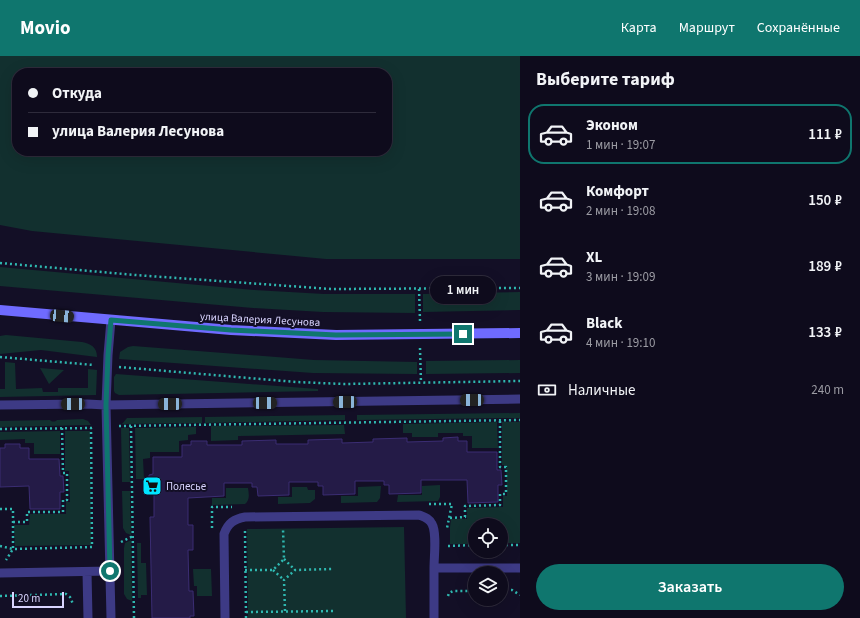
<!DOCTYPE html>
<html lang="ru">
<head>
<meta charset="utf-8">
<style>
  body { margin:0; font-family:"Source Sans 3",sans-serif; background:#1c1929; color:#f1f3f6; height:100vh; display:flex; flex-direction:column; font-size:15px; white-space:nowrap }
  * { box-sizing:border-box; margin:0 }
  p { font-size:13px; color:#9b9ba3 }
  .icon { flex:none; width:22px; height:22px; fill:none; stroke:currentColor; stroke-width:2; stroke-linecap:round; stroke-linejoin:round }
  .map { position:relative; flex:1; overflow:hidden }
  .side { display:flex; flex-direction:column; background:#0e0b1c; width:340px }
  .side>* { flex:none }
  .hud { position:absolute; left:12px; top:12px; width:380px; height:88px; border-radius:16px; box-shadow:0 4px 16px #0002,0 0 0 1px #2e2b3b; display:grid; align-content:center; height:88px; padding:0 16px; background:#0e0b1c }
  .tools { position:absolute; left:468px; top:462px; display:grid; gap:8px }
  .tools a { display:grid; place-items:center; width:40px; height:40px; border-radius:50%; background:#0e0b1c; box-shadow:0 4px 16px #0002,0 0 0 1px #2e2b3b; font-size:20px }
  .scale { position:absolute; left:12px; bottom:10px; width:52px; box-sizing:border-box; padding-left:4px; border:2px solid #d9d4ff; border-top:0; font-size:11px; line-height:14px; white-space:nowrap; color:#d9d4ff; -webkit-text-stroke:3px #130f26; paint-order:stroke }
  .end { position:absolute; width:18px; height:18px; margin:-9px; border:5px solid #0f766e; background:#fff; box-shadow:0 0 0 2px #fff }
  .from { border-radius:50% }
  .bubble { position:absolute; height:28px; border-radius:14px; background:#0e0b1c; box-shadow:0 4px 16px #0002,0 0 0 1px #2e2b3b; font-size:13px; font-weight:600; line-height:28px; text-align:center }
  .car { position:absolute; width:12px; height:24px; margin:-12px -6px; border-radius:5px; box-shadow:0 0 3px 1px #0007; background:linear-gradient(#222 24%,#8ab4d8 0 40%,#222 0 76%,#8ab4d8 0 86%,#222 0) }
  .hud b { display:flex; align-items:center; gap:14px; height:38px; font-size:15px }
  .hud b+b { border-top:1px solid #2e2b3b }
  .hud i { width:10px; height:10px; background:#f1f3f6 }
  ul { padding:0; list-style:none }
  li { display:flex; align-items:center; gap:12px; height:60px; margin:0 8px 6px; padding:0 8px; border:2px solid transparent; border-radius:16px }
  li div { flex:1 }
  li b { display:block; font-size:15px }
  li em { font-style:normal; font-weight:600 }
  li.on { border-color:#0f766e }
  li>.icon { width:36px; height:36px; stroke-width:1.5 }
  h2 { padding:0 16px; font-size:18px; line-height:48px }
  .pay { display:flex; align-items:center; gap:10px; height:44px; padding:0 16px; font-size:15px }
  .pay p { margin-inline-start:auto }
  .cta { display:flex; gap:8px; margin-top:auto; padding:8px 16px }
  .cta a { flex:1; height:46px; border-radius:24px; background:#0f766e; color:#fff; font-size:16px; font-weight:600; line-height:46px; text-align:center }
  header { display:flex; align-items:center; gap:24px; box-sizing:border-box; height:56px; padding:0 20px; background:#0f766e; color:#fff }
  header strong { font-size:19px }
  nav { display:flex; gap:22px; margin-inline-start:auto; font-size:14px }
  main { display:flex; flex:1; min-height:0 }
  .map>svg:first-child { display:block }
  .green { fill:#12302f; fill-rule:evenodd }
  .building { fill:#241b47; stroke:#3b2d73 }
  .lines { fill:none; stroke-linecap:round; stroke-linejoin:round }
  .path { stroke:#2fb8b0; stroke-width:2.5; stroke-dasharray:2 3; stroke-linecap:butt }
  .service { stroke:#3d3a85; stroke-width:9 }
  .secondary { stroke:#6f6bff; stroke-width:10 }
  .route { stroke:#0f766e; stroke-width:5 }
  .labels { text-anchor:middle; stroke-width:4; stroke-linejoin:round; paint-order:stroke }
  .street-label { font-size:11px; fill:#d9d4ff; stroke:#130f26 }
  .poi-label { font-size:11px; fill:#d9d4ff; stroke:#130f26; text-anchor:start }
</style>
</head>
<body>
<header>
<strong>Movio</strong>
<nav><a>Карта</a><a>Маршрут</a><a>Сохранённые</a></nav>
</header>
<main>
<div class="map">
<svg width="520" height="562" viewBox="0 0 520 562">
  <rect width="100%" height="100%" fill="#130f26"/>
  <path class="green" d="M0,0h520v203h-194l-294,-28 -32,-6zM17,17h370v78h-370z
    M0,211l254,23 70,4h91v19l-92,-1 -70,-4 -253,-22z
    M520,236v18l-97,2v-18z
    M6,279l76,7c9,2 15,5 15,15l-56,-7 -41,4v-18z
    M133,290l181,14 103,2v12l-104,-1 -194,-14 1,-7 8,-5z
    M520,304v13l-94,1v-13z
    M5,306l10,1 1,26 26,-1 1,4h15v-4h30v-19l9,1 -1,25 -96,2v-8h5z
    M40,312l24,2 -15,14z
    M116,318l202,15v2l-199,4 -4,-2 -1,-2v-14z
    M520,357v5l-163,2v-5z
    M345,359v5l-140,3v-6z
    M202,361v6l-80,1 5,-6z
    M83,363l5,2 3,4 -91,2v-6l50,-1c2,2 5,2 7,0z
    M497,366l1,26h-26v-12h-9v-3h-25v4h-26v-4h-9v-9z
    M502,366h18v121h-19v-18h-26v19h-25v-17l1,-8h16v-11l36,-1v-11h4l-1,-31h-4z
    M344,369l1,9 -107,2v4l-27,1v-15z
    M196,371v7l-8,1v5l-9,1v11h-29v6l-7,1 1,20h-8l-1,-51z
    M121,372h8l1,54h-8z
    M60,375v23h-26v-11h-9v-4l-25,1v-8z
    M65,375h25l1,114 -76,1 -1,-21h15l1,-11h36v-12h4l-1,-31h-4z
    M440,429v12l-2,4 -41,1 1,-7h24v-9z
    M381,430l-1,12 -3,4 -36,1v-7h17v-9z
    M292,431h15l1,3h7v9l-5,4 -32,1v-7h14z
    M226,432h22c1,6 2,12 -3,16l-33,1v-7h14z
    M122,435h8l1,44 -5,-2 -3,-5z
    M404,471l2,91h-158l-1,-89z
    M131,484l1,61 -5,-2 -3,-5v-46l1,-5z
    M137,487h4v20h5l1,32h-6v3h-3z
    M193,513h18l1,27h-15v-10h-3z"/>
  <path class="building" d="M458,381v4h9v11h30v18h4l1,15h-4v17l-30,1 -1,-23h-46v13l-32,1v-9h-5v-4h-29v13l-32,1v-9h-5v-4h-29v13l-31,1 -1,-9h-5v-4h-28v13l-36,2v27h5v25h-5l1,41h4l1,25h-4v2h-38l-2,-101h4v-27h-5v-15l4,-1v-17h29v-12h9v-4h16v4h35v-4l34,-1v4h32v-4l34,-1v4l31,-1v-3l34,-1v4l36,-1v-3z
    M5,388h15v4h9v11h30l1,17h3l1,16h-4v17h-30l-1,-23 -29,1v-39h5z"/>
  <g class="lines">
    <path class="path" d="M0,207l135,12 196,14 189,-1
      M419,233l1,32
      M420,292l1,35
      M0,301l94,8
      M119,311l177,15 48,2 176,-3
      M119,370l401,-6
      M131,370l3,192
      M0,373l94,-1
      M429,448h23l-5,24
      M0,453h13v40l79,-2 -1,-119
      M450,462l15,-1v-11l35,-1v-11h6v-27h-6v-46
      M13,466h14v-10h36v-12h4v-27h-4l-1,-45
      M212,472v-21h20
      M245,475l1,87
      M121,486l12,-6
      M501,489h19
      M0,490l13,3 -7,11
      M448,490l27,-1
      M284,503l11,11
      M245,514h28l11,-11 -1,-30
      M273,514l11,10
      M501,534h11l8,5
      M0,540l66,-2 4,3 3,7
      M448,540l1,-3 4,-2h22
      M285,555l-1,-31 11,-10 37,-1
      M246,556l88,-1"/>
    <path class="service" d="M111,264l-3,35 -2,50 5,213
      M0,349l87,-1 19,1 414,-6
      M434,512v50
      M87,516l1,46
      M0,517l110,-2
      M225,562l-1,-84c4,-11 10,-15 21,-17l174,-2c5,2 10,3 13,9 5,9 2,33 2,44h86"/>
    <path class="secondary" d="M0,254l231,20 105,5 184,-2"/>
  </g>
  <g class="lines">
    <path class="route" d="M110,515l-4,-166 2,-50 3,-35 120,10 105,5 127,-1"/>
  </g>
  <defs>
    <g id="supermarket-square" transform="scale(1)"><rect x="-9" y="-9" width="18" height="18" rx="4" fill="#00e5ff" stroke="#130f26"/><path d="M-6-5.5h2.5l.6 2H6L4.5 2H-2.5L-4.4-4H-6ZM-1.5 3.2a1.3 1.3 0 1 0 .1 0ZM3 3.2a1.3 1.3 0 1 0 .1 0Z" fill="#111"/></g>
  </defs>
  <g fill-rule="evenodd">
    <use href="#supermarket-square" x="152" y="430"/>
  </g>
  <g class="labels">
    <g class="street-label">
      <text transform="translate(260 263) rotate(3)" y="4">улица Валерия Лесунова</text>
    </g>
    <g class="poi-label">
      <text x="166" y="434">Полесье</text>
    </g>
  </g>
</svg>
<div class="tools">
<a><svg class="icon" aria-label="locate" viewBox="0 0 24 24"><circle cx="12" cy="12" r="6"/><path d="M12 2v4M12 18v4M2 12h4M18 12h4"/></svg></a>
<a><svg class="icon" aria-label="layers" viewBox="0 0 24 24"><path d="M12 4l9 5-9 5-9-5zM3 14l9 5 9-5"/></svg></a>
</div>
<div class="scale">20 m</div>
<i class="end from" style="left:110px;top:515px"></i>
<i class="end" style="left:463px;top:278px"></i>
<div class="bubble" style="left:430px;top:220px;width:66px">1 мин</div>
<i class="car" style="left:62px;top:260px;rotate:95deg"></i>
<i class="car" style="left:472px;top:344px;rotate:269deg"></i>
<i class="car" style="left:345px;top:346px;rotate:269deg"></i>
<i class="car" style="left:265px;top:347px;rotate:89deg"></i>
<i class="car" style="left:73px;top:348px;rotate:269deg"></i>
<i class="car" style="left:170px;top:348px;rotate:269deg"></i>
<div class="hud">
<b><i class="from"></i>Откуда</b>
<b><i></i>улица Валерия Лесунова</b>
</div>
</div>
<section class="side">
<h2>Выберите тариф</h2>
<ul>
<li class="on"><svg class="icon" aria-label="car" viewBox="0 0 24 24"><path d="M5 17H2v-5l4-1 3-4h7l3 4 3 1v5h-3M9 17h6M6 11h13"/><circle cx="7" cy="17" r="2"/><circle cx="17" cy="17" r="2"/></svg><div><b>Эконом</b><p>1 мин · 19:07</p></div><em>111 ₽</em></li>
<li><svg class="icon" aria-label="car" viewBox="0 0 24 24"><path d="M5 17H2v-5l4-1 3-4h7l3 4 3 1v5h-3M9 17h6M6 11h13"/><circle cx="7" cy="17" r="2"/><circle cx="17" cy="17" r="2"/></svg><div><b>Комфорт</b><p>2 мин · 19:08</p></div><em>150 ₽</em></li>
<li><svg class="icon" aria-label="car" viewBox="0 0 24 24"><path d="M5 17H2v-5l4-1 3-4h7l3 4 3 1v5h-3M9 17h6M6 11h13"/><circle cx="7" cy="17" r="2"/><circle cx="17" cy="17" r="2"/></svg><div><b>XL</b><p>3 мин · 19:09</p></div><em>189 ₽</em></li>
<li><svg class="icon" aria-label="car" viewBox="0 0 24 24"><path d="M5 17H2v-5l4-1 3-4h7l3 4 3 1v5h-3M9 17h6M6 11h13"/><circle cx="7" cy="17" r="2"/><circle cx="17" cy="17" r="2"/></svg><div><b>Black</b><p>4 мин · 19:10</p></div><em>133 ₽</em></li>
</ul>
<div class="pay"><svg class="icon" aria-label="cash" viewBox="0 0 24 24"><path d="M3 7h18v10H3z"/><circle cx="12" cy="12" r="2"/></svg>Наличные<p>240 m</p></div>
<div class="cta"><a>Заказать</a></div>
</section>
</main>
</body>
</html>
